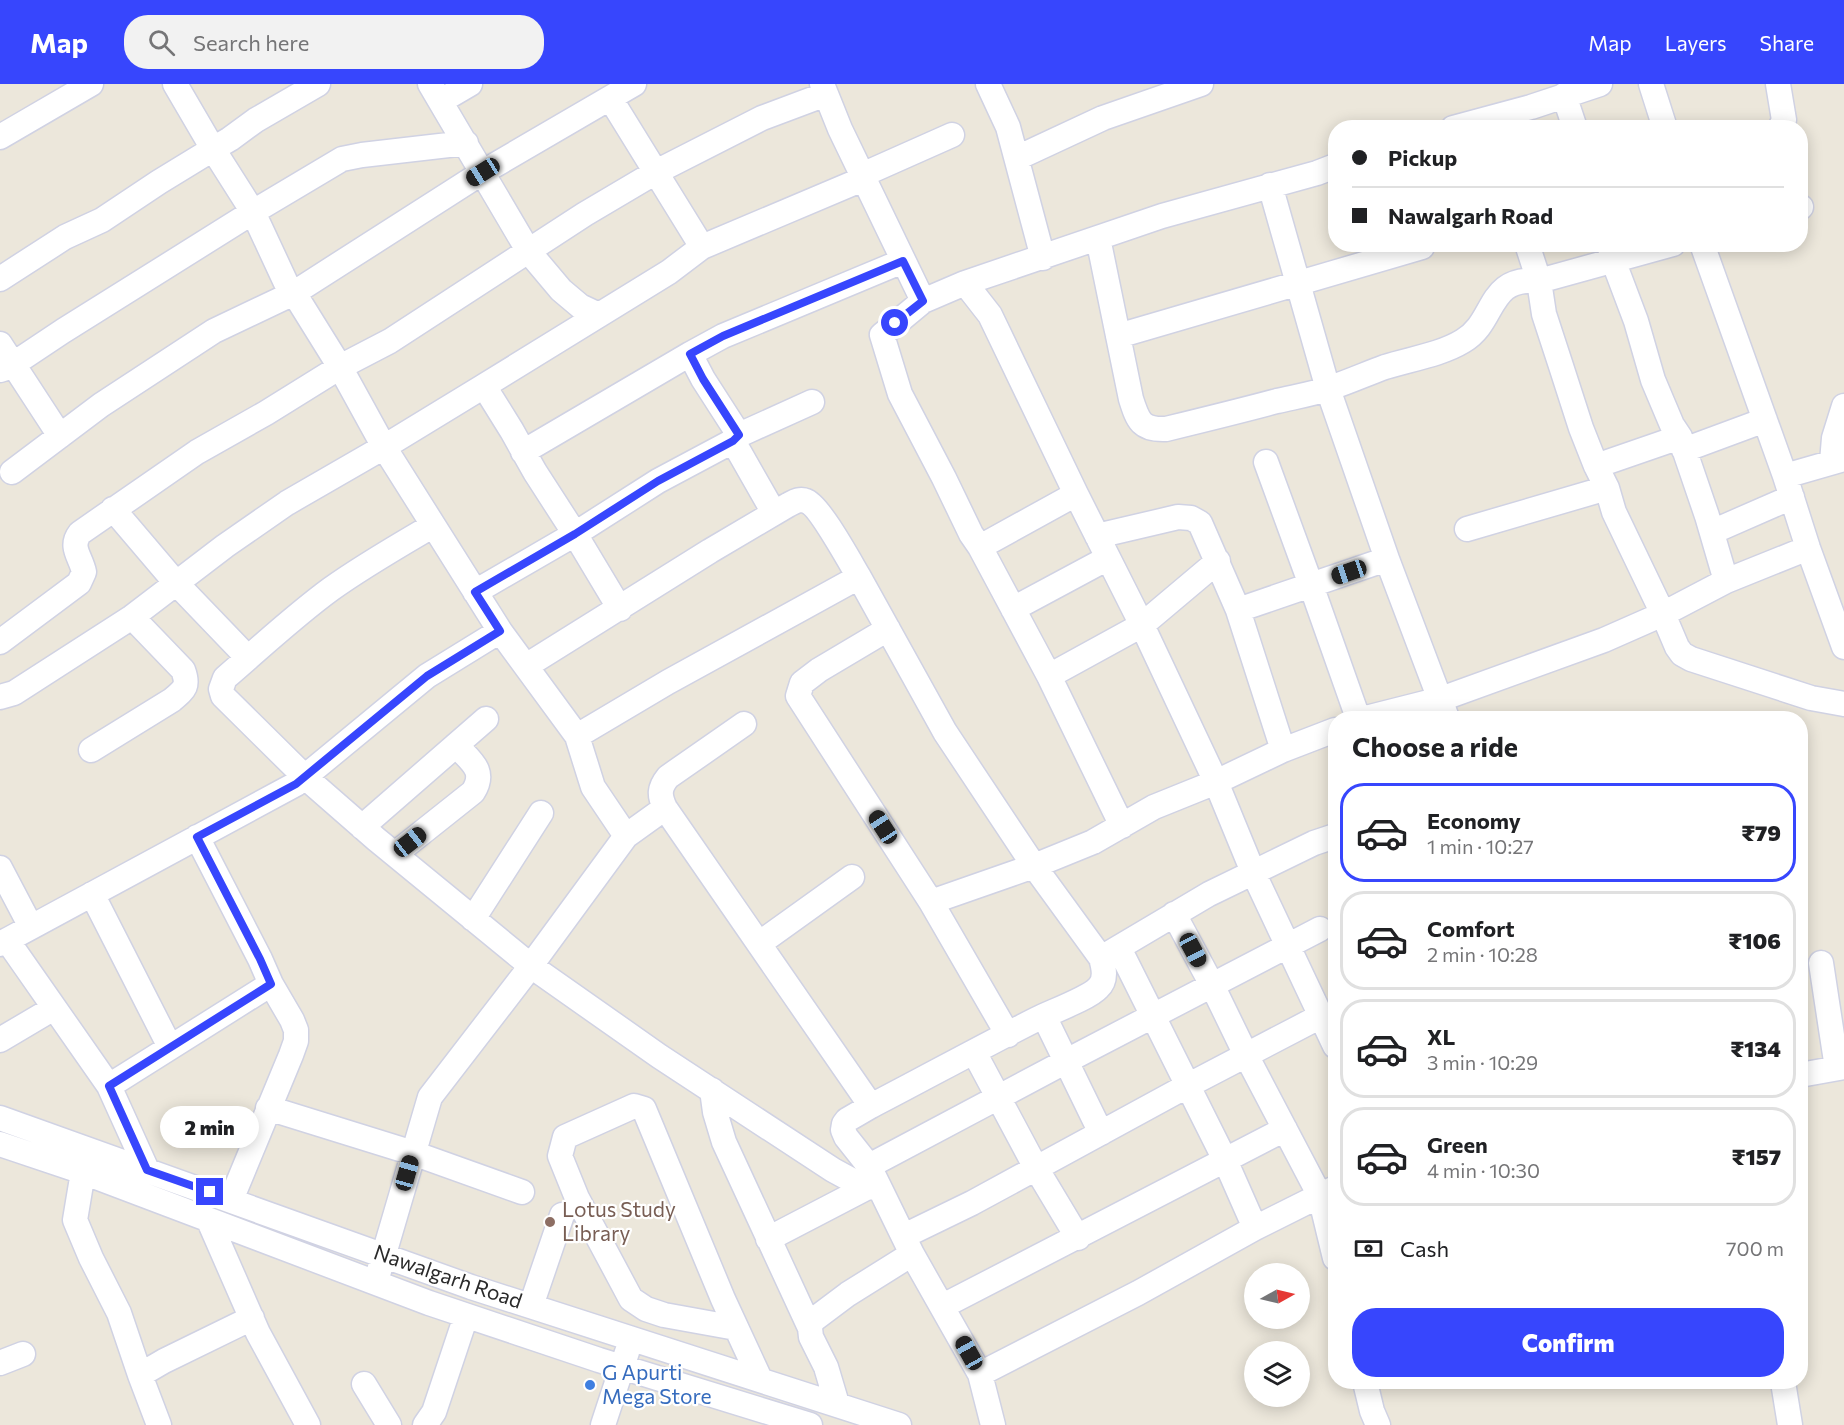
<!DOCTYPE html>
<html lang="en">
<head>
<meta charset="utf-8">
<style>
  body { margin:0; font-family:Commissioner,sans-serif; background:#f2f2f2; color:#202124; height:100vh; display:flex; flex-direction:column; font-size:22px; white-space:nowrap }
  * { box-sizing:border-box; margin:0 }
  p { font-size:20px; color:#757577 }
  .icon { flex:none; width:33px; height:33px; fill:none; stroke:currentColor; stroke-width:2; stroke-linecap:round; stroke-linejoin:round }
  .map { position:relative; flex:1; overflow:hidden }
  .drawer { position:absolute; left:1328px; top:627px; width:480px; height:678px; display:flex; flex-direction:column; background:#fff; border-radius:24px; box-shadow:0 3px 15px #0003 }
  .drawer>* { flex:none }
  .top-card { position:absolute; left:1328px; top:36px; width:480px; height:132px; border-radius:24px; box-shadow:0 3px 15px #0003; display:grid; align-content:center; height:132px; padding:0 24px; background:#fff }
  .needle { width:39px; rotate:82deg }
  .fabs { position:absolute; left:1244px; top:1179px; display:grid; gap:12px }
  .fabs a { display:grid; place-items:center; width:66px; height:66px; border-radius:50%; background:#fff; box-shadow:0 3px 15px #0003; font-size:30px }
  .end { position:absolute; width:27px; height:27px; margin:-14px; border:8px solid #3746fd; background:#fff; box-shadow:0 0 0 3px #fff }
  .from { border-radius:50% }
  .bubble { position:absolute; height:42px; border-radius:21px; background:#fff; box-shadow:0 3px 15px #0003; font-size:20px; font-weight:800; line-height:42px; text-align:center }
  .car { position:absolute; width:18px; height:36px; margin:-18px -9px; border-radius:8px; box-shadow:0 0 4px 2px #0007; background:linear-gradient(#222 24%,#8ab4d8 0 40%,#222 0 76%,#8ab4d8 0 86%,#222 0) }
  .top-card b { display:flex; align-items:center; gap:21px; height:57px; font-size:22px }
  .top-card b+b { border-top:2px solid #e0e0e0 }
  .top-card i { width:15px; height:15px; background:#202124 }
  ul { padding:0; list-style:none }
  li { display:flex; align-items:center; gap:18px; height:99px; margin:0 12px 9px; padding:0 12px; border:3px solid #e0e0e0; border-radius:24px }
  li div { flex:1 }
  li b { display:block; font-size:22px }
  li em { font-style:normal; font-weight:800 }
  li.active { border-color:#3746fd }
  li>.icon { width:54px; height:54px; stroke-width:1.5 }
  h2 { padding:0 24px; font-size:27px; line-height:72px }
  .pay { display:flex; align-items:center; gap:15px; height:66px; padding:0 24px; font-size:22px }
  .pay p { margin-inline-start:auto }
  .primary-button { display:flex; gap:12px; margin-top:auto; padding:12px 24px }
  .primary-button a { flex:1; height:69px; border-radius:24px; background:#3746fd; color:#fff; font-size:24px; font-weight:800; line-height:69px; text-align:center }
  header { display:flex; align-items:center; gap:36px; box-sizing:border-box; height:84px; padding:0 30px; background:#3746fd; color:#fff }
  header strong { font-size:28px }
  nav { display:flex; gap:33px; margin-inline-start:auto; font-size:21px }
  .search { width:420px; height:54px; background:#f2f2f2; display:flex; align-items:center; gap:15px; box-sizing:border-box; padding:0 21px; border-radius:24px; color:#757577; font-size:22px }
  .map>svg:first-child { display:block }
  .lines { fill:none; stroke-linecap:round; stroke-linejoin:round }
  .minor-casing { stroke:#d0d2e3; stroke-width:27 }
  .minor { stroke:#fff; stroke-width:24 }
  .route { stroke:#3746fd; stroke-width:8 }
  .education-dot { fill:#8d6e63; stroke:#fff; stroke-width:2 }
  .shop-dot { fill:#3f7fe0; stroke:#fff; stroke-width:2 }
  .labels { text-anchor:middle; stroke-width:4.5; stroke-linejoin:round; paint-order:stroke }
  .education-label { font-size:21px; fill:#785e54; stroke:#fff; text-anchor:start }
  .street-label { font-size:21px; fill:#2a2a2a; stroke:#fff }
  .shop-label { font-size:21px; fill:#366cbe; stroke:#fff; text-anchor:start }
</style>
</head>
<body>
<header>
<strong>Map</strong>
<div class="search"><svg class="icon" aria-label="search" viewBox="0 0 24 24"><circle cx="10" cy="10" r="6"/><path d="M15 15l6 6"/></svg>Search here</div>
<nav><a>Map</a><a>Layers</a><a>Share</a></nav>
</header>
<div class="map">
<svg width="1844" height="1341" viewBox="0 0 1844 1341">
  <rect width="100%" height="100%" fill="#ece7db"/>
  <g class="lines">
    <g class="minor-casing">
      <path id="minor" d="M430,0l99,168 32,38 19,16 19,9
        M822,0l18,45 83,172 -41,34 18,59 44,84 27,56 9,13 96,-53 -86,-179 -25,-32 197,-67 155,-43 18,-7
        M988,0l20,43 35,131
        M1651,0l14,44
        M1778,0l6,36 -4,8
        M1564,11l11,33
        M610,14l92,149
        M441,17l29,-17
        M1453,44l78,-21 69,-23
        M0,53l91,-53
        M1017,74l86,-40 98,-34
        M862,91l90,-40
        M1270,101l58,204 59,170 60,159
        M1800,124l1,-1
        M1098,154l33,161c7,22 10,31 35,30 37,-9 74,-18 111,-28 17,-4 36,-7 53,-13 18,-6 36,-14 55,-21 25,-8 55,-12 78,-26 34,-20 23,-65 76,-60l134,-37
        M1527,160l12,37 5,33 17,52 20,62 15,38 11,22 7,24 49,102 14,33 5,7 9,5 120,39 33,6
        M1609,160l4,16 23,61 17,59 19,45 8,12 27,79 19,65
        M1702,160l83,232
        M0,195l65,-42 37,-17 57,-38 54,-33 -38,-65
        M923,217l42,-18
        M1118,252l304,-89
        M0,260l60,92
        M0,286l9,-3 54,-36 190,-119 89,-53 20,-4 104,-12
        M484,302l185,-114 33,-25 161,-68
        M739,351l73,-33
        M733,357l41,72
        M1684,366l81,-30
        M523,368l167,-98
        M1844,375l-59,17 23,72 36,99
        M1266,378l45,123 47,133
        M1832,378l2,-24 10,-32
        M1596,382l84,-29
        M12,388l89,-67 113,-74 80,-38 189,-121 151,-88
        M1076,410l66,131 74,157 37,90 82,174
        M113,425l63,74 72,75
        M432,442c-34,20 -69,40 -101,63 -37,27 -71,59 -106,89l-4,11 2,7 82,81 71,62 155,127 128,90 174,114 33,18
        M1467,445l140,-41
        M1712,448l80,-35
        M1097,452l81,-19 13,1 9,5 38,87 149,-51
        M980,463l69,129 73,150
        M475,508l100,-58 83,-53 75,-40 6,-6 -36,-56 -13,-25 33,-18 180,-75
        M1013,525l95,-51
        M1238,526l45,140
        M888,545l-69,41 -17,13 -4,13 133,206 77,133
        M0,558l79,-59 5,-11c-3,-15 -15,-25 -4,-39l117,-81 69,-39 74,-46 50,-26 195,-127 71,-42 106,-54 64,-24
        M526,582l184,-115 78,-46c6,-3 12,-7 18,-4 13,4 44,61 53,76
        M1049,592l93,-51 76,-64
        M0,613l14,-4 118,-76 93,-71 62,-43 97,-56 100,-61 28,45 23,41 40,62 45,75
        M1366,634l75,-19 163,-59 59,-26 63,-33 82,-33
        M577,652l91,-54 191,-105 86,155 89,134 67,92c3,10 6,22 -3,30 -9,10 -47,24 -61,31 -56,28 -110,58 -166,87l-24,14 -3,4 -1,6 3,7 23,29 43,88
        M91,666l81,-50c13,-11 17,-14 11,-30l-51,-53
        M665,724l206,298
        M362,743l124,-108
        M626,752l39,-28c-6,-13 -6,-20 3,-31l76,-53
        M197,753l63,122 11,25 21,36 4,10v11l-5,14 -60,145
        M395,770l78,-62c14,-22 -3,-31 -17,-47
        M0,784l31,59
        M92,810l78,153
        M931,818l103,-36 59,-24 61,-35 62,-25 67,-32 52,-20
        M1174,830l38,71 34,70 74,141 15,62
        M473,835l68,-106
        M7,856l102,146 38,84
        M760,859l92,-66
        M0,860l296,-160 131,-108 73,-45 -116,-184 -44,-80 -46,-74 -8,-10 -33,-71 -40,-63 17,-10 26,-19 62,-36
        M1119,864l106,212 30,68
        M1106,871l103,-61 105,-51 21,-7
        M1821,879l16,105
        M1044,932l57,117
        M0,956l54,-32
        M974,968l62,116 42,70
        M1800,991l44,-8
        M109,1002l162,-102
        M712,1006l3,22 9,30 86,186
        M268,1024l145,45 109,39
        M0,1034l471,169 428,138
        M0,1060l83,28 346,131 170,57 211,65
        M869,1082l207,-110 244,-127
        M83,1088l-8,48 16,38 28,55 21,62 19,50
        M209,1137l49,112 50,92
        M904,1152l68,-33 215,-117 134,-70
        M768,1155l98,-51 12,-3
        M379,1187l51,-174 94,-122 102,-139 -33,-49 -16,-51 -77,-105
        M531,1222l31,-91
        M943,1222l342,-177
        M736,1244l-72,-13 -18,-6 -15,-10 -54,-101 -17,-42 5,-19 69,-31 10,3 79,190 37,80
        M0,1279l23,-9
        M980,1290l158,-81 117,-65 80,-40
        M140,1291l24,-14 88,-43
        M1365,1298l7,29 6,14
        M1783,1298l7,43
        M364,1300l25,41
        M837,1320l-11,-37 -15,-30 -1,-9 2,-7 36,-27 64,-40 68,120 13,51
        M425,1341l9,-13 32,-96
        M603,1341l24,-73"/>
    </g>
    <use href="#minor" class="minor"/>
  </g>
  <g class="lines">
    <path class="route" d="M210,1108l-63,-22 -38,-84 162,-102 -11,-25 -63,-122 99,-53 131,-108 73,-45 -25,-39 100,-58 83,-53 75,-40 6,-6 -36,-56 -13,-25 33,-18 180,-75 20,40 -28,22"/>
  </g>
  <circle class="education-dot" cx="550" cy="1138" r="6"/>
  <circle class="shop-dot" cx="590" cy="1301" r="6"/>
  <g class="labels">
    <g class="education-label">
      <text x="562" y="1133">Lotus Study<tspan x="562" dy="24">Library</tspan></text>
    </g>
    <g class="street-label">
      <text transform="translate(448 1193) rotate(19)" y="7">Nawalgarh Road</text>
    </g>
    <g class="shop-label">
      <text x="602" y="1296">G Apurti<tspan x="602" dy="24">Mega Store</tspan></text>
    </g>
  </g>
</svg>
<div class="fabs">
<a><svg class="needle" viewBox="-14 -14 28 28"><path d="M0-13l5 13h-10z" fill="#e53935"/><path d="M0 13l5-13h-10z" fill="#757577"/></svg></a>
<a><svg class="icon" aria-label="layers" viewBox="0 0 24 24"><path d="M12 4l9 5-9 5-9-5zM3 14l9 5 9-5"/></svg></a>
</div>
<i class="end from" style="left:895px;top:239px"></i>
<i class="end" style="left:210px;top:1108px"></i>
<div class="bubble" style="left:160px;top:1022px;width:99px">2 min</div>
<i class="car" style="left:483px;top:88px;rotate:238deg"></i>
<i class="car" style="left:1349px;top:488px;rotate:251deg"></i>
<i class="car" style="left:883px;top:743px;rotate:327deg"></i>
<i class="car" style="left:410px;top:758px;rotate:52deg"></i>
<i class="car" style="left:1193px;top:866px;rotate:152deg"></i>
<i class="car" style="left:407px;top:1089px;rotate:16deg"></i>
<i class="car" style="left:969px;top:1269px;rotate:331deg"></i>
<div class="top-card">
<b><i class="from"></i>Pickup</b>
<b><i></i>Nawalgarh Road</b>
</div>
<section class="drawer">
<h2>Choose a ride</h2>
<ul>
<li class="active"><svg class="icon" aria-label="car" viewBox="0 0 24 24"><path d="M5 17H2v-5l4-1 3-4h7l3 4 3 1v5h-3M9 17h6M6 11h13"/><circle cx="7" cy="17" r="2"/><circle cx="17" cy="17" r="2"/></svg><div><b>Economy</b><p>1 min · 10:27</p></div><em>₹79</em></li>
<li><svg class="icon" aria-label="car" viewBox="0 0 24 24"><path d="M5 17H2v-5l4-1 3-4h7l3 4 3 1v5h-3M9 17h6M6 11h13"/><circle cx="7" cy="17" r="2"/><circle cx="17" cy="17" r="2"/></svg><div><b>Comfort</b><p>2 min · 10:28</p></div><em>₹106</em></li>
<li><svg class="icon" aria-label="car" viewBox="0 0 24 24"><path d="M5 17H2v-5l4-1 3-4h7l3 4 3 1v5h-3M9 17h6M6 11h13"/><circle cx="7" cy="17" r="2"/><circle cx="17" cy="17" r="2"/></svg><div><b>XL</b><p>3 min · 10:29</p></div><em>₹134</em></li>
<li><svg class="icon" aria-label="car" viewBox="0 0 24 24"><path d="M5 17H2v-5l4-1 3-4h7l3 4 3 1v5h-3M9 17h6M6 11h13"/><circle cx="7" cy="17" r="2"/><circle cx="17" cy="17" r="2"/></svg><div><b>Green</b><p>4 min · 10:30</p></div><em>₹157</em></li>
</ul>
<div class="pay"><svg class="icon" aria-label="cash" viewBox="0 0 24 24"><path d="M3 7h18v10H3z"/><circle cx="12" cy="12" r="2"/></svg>Cash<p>700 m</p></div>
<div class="primary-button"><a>Confirm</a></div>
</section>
</div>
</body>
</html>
